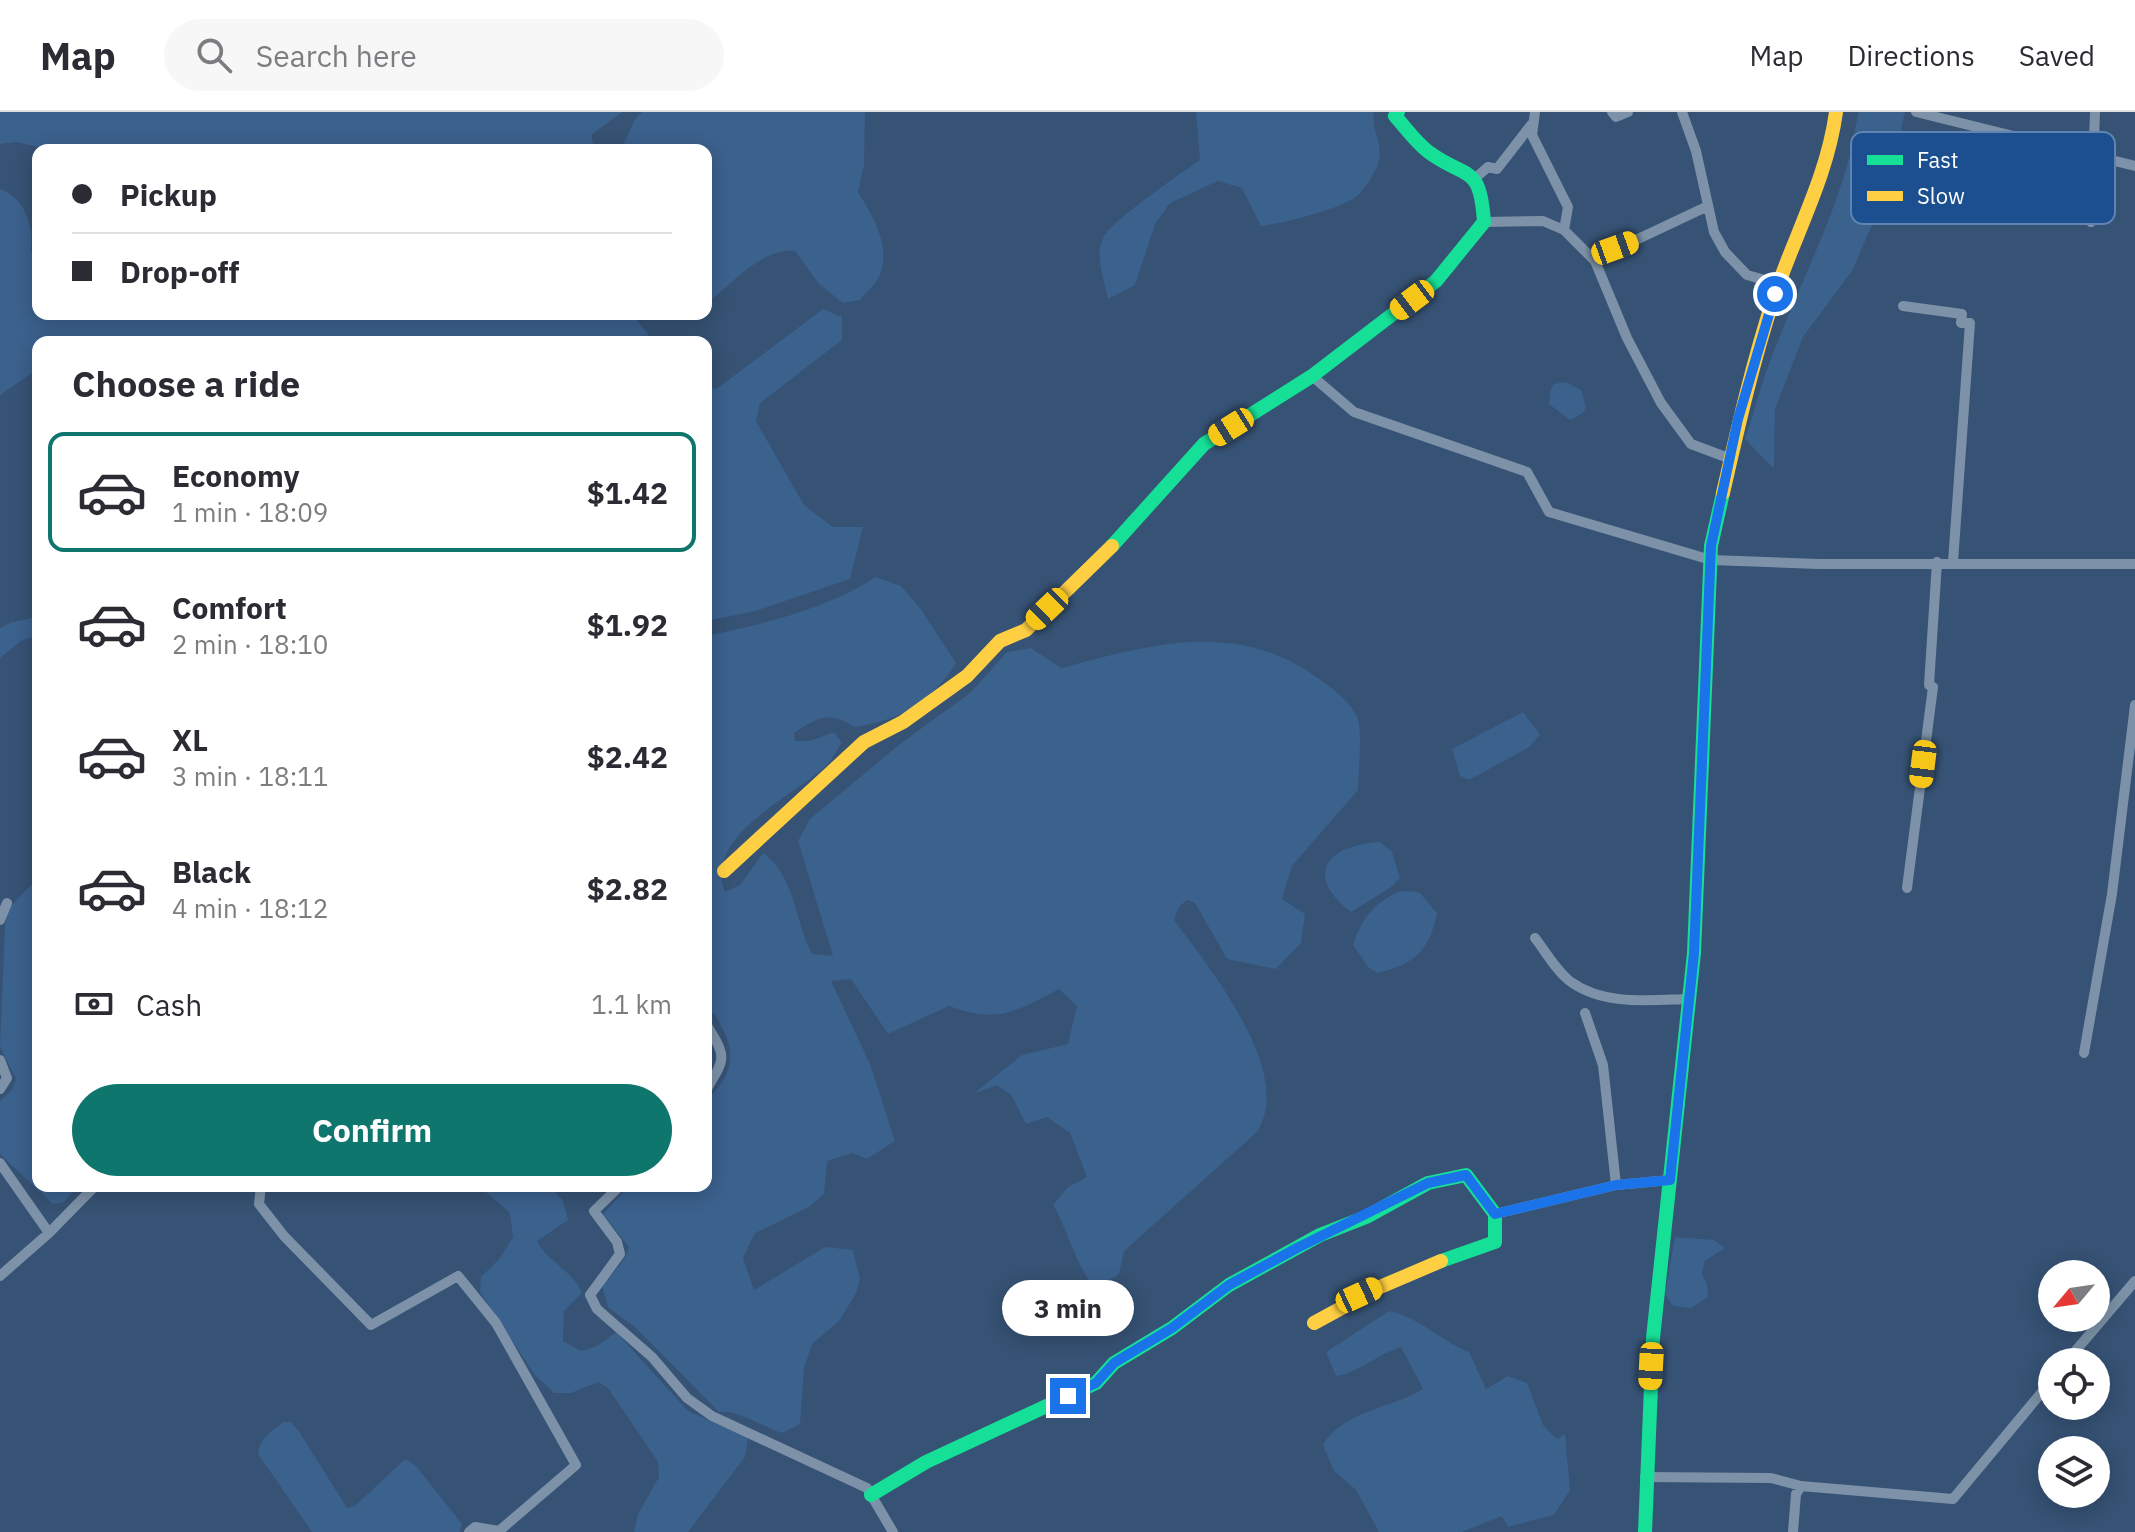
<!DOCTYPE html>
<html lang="en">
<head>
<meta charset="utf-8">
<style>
  body { margin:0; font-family:"IBM Plex Sans",sans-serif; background:#f7f7f7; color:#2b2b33; height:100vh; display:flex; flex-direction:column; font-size:30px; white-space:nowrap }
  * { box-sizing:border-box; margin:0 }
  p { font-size:26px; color:#7c7c81 }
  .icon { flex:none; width:44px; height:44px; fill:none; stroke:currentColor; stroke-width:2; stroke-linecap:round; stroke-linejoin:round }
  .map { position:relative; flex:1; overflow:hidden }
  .drawer { position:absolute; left:32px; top:224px; width:680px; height:856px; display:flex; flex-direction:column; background:#fff; border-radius:16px; box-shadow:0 4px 20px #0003 }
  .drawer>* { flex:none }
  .top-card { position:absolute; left:32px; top:32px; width:680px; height:176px; border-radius:16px; box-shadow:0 4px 20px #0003; display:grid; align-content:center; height:176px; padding:0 40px; background:#fff }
  .needle { width:52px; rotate:241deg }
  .fabs { position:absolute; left:2038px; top:1148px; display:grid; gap:16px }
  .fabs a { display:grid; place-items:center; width:72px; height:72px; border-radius:50%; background:#fff; box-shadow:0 4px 20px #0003; font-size:40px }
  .end { position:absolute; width:36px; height:36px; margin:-18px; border:10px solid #1a73e8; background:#fff; box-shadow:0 0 0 4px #fff }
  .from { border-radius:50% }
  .bubble { position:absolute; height:56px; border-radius:28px; background:#fff; box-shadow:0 4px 20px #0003; font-size:26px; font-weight:700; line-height:56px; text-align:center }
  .car { position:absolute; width:24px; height:48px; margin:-24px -12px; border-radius:10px; box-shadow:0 0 6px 2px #0007; background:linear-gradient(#f5c518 24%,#345 0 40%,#f5c518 0 76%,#345 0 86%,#f5c518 0) }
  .top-card b { display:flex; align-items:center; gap:28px; height:76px; font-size:30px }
  .top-card b+b { border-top:2px solid #e1e1e2 }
  .top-card i { width:20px; height:20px; background:#2b2b33 }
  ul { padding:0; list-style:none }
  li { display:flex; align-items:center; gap:24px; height:120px; margin:0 16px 12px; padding:0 24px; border:4px solid transparent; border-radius:16px }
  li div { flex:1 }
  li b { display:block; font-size:30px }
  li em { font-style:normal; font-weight:700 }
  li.current { border-color:#0f766e }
  li>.icon { width:72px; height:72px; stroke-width:1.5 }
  h2 { padding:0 40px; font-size:36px; line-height:96px }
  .pay { display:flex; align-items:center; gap:20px; height:88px; padding:0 40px; font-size:30px }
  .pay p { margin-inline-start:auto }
  .primary-button { display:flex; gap:16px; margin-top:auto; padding:16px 40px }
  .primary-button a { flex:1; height:92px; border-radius:48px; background:#0f766e; color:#fff; font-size:32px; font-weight:700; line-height:92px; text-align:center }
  header { display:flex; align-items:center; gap:48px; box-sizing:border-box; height:112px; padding:0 40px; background:#fff; border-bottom:2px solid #e1e1e2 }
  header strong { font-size:38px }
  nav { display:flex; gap:44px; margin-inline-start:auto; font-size:28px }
  .search { width:560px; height:72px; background:#f7f7f7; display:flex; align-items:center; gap:20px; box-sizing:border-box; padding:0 28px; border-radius:44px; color:#7c7c81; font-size:30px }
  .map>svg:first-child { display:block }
  .water { fill:#3b618d }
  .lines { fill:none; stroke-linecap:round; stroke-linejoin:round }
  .street { stroke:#7d92a8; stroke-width:10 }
  .fast { stroke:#16e098; stroke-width:14 }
  .slow { stroke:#ffcf43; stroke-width:14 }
  .route { stroke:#1a73e8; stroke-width:10 }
  .key { fill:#1b4f8f; stroke:#5f84b1; stroke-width:2 }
  .key-label { font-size:22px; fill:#fff }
</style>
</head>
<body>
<header>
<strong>Map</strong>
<div class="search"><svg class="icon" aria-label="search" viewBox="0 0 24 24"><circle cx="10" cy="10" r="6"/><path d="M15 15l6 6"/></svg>Search here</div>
<nav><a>Map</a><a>Directions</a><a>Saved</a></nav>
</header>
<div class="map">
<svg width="2135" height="1420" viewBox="0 0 2135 1420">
  <rect width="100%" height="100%" fill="#365274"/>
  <path class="water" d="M0,0h622l-31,23 4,15h-545l-33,-8 -17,2z
    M642,0h223l-1,53 -6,27c15,24 33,54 22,83 -4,9 -14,18 -20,25l-17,3 -24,-19 -24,-33c-34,-3 -63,33 -89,53v-154h-85l14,-31z
    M1196,0h178c-3,19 9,30 5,48 -2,10 -14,30 -23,37 -16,12 -75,27 -95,29l-19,-38 -24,-7 -48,22 -15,21 -20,61 -27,14c-3,-17 -14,-44 -5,-61 7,-16 79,-66 97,-78z
    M1858,0h47l-17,76 -36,83 -49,66 -28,72 -1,60 -29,-30c10,-29 17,-60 29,-88 30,-79 73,-154 84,-239z
    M0,77c27,10 33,38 31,64l7,-3v64h594l22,28h-616v27l-38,26z
    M823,197l19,8v23l-82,63 -4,18 48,84 29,22h30l-13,52 -95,32 -49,10v-239l9,8z
    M1566,270l15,8 5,17 -3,6 -13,7 -21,-16 1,-13 4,-7z
    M876,465l25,9 19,22 36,55c-23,38 -59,59 -102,64 -25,-16 -36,-10 -60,6l1,8h15l24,-9 8,11c-5,6 -9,15 -14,21 -33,32 -126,72 -103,128l15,-7 23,-32c33,24 31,67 49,101l21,2 -35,-115 12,-22 90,-75 70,-51 37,-41 24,-4 30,20c90,-24 176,-49 257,10 13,9 33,24 39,39 6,13 1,56 1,73l-66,76 -10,33 23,15 -4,29 -25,26 -49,-10 -32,-56 -8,-3 -8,7 -5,13c35,47 123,155 82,213l-132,118 -5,23 -24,14c-20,-23 -26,-56 -42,-83l15,-18 19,-10 -17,-44 -23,-16 -21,7 -14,-28 -15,-11 -24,9 49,-39 46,-11 9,-38 -18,-17c-43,23 -62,35 -110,17l-61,28 -37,-55 -20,2 39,83 25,77 -28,18 -15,-6 -25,8 -3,33 -15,13 -54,26 -12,25 11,32 71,-43 28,3 7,29 -4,14 -16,27 -28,24 -8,24 -4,56 -18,9c-20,-6 -43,-23 -63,-21l-83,-84 -28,-21 -6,-21 22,-26 5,-13 -26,-33 26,-28h77v-84c31,-34 31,-50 8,-89l-8,5 3,-130 -3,-2v-250c58,-12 120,-27 170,-59z
    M38,505v18l-17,6 -21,17v-30l12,-6z
    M1523,600l17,23 -12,13 -59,32 -9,-4 -8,-27z
    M1380,730l12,10 8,26 -10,10 -39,24c-49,-38 -23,-67 29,-70z
    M38,766v308h40l-14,16 -11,2 -53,-50v-53l12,-11 4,-11 -16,-32 5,-121 3,-17z
    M1401,779l18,1 18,21c-7,37 -22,51 -59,60l-9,-5 -16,-23c9,-27 21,-43 48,-54z
    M479,1074h71l13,15 5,19 -31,21c11,21 36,30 45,52l-18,18 -1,30 18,10 16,-5 19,-14 72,79 60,27 -3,19 -57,75h-54l4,-18 21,-37 -1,-15 -50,-74 -10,-6 -27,11h-17l-19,-18 -55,-83 1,-15 19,-19 13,-21 -3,-24z
    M1675,1125l39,3 11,8 -20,13 -3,13 5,10 1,13 -17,11 -18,-2 -8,-12z
    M1389,1199c30,6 52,30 80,41l17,37 22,-13 19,7 16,42 14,14 8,-5 5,56 -16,25 -46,12 -6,-11 -40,16h-83l-23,-42 -22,-19 -11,-26c19,-34 70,-37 100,-56l-22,-42c-23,7 -42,26 -65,29l-10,-24z
    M284,1310h7l9,11 47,75 8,-2 50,-47 11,7 46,58 -2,8h-148l-54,-78c1,-15 14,-24 26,-32z"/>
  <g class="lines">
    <path class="street" d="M1535,0l-3,23 36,72 -4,23
      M1612,0l4,5 12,-5
      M1682,0l14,39 18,81 11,20 22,23 32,9
      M1916,0l219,54
      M1473,68l15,-13 9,2 34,-44
      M1484,110l59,-1 21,9 31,31 32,77 34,65 30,41 40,15
      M2091,110l4,-110
      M1591,145l47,-18 70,-33
      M1903,194l59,8 -1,9h9l-17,239
      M1312,264l42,36 173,60 22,40 162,48 107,4h317
      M1907,776l26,-201 -4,-2 8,-123
      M0,808l7,-17
      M1535,826c11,14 22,34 36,44 34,24 79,18 118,17
      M1585,901l18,52 13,120
      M2084,941l28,-159 23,-189
      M0,948l7,18 -7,11
      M706,978c19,-31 21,-32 2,-63
      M0,1051l49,70 -49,43
      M261,1074l-2,18 25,32 87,89 87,-49 38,47 80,142 -77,66 -24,-4 -6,5
      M620,1074l-26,25 23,31 3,12 -30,41 7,14 55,48 35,41 25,18 155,72 26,44
      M1495,1102l121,-29 54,-5
      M49,1121l46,-47
      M2066,1250l69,-81
      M1645,1365l126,1 30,8 152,13 99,-119
      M1793,1420l3,-38 5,-8"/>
    <path class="fast" d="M1112,434l92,-102 108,-68 124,-95 48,-59c-4,-58 -16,-42 -54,-69 -13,-9 -24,-25 -35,-37l3,-4
      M871,1383l55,-33 170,-79 18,-20 58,-35 57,-43 91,-50 46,-18 62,-34 38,-8 29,39v28l-54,19
      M1645,1420l8,-194 41,-385 17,-407 12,-53"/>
    <path class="slow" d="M1723,381c15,-66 30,-132 51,-196 21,-63 53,-119 62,-185
      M724,759l140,-129 39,-20 64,-46 33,-35 26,-11 86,-84
      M1314,1211l66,-36 61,-26"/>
  </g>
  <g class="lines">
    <path class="route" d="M1068,1284l28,-13 18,-20 58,-35 57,-43 68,-37 131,-65 38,-8 29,39 121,-29 54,-5 24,-227 17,-407 27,-127 37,-125"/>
  </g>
  <rect x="1851" y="20" width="264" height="92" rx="12" class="key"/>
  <rect x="1867" y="43" width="36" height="10" fill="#16e098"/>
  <rect x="1867" y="79" width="36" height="10" fill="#ffcf43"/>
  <g class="key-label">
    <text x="1917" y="56">Fast</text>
    <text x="1917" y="92">Slow</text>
  </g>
</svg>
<div class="fabs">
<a><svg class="needle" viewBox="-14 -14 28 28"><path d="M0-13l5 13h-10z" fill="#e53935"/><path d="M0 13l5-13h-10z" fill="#7c7c81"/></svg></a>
<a><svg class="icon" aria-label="locate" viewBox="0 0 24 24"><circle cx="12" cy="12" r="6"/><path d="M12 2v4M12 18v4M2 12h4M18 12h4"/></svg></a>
<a><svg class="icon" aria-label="layers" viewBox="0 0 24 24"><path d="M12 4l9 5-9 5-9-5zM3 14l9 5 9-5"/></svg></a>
</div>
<i class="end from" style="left:1775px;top:182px"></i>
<i class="end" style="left:1068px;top:1284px"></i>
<div class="bubble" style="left:1002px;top:1168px;width:132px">3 min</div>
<i class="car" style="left:1615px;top:136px;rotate:70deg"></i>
<i class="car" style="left:1412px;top:188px;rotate:233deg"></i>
<i class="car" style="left:1231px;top:315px;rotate:238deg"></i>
<i class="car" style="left:1047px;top:497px;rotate:226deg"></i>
<i class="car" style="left:1923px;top:652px;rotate:187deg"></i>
<i class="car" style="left:1359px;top:1183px;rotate:65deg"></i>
<i class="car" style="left:1651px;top:1254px;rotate:183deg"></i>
<div class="top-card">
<b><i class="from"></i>Pickup</b>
<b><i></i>Drop-off</b>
</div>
<section class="drawer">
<h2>Choose a ride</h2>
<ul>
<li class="current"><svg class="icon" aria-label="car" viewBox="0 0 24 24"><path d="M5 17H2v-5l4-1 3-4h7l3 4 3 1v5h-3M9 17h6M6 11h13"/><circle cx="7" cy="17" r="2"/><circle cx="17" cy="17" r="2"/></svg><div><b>Economy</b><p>1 min · 18:09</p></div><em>$1.42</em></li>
<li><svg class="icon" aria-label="car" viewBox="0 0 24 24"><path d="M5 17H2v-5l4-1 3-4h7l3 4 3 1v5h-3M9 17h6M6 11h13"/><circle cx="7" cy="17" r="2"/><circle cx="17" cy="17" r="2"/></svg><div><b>Comfort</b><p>2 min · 18:10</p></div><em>$1.92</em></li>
<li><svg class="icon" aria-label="car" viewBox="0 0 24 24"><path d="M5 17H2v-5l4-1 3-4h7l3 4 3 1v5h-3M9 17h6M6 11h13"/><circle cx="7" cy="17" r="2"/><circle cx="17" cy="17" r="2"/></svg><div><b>XL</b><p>3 min · 18:11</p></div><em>$2.42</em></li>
<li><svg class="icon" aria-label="car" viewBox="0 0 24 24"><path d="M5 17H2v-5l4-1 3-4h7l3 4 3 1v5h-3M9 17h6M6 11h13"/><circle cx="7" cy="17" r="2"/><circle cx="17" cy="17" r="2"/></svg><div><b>Black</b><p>4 min · 18:12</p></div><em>$2.82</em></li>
</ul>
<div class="pay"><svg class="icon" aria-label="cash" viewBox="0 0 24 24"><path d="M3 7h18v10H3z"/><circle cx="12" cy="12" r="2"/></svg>Cash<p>1.1 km</p></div>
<div class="primary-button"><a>Confirm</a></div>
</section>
</div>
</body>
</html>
